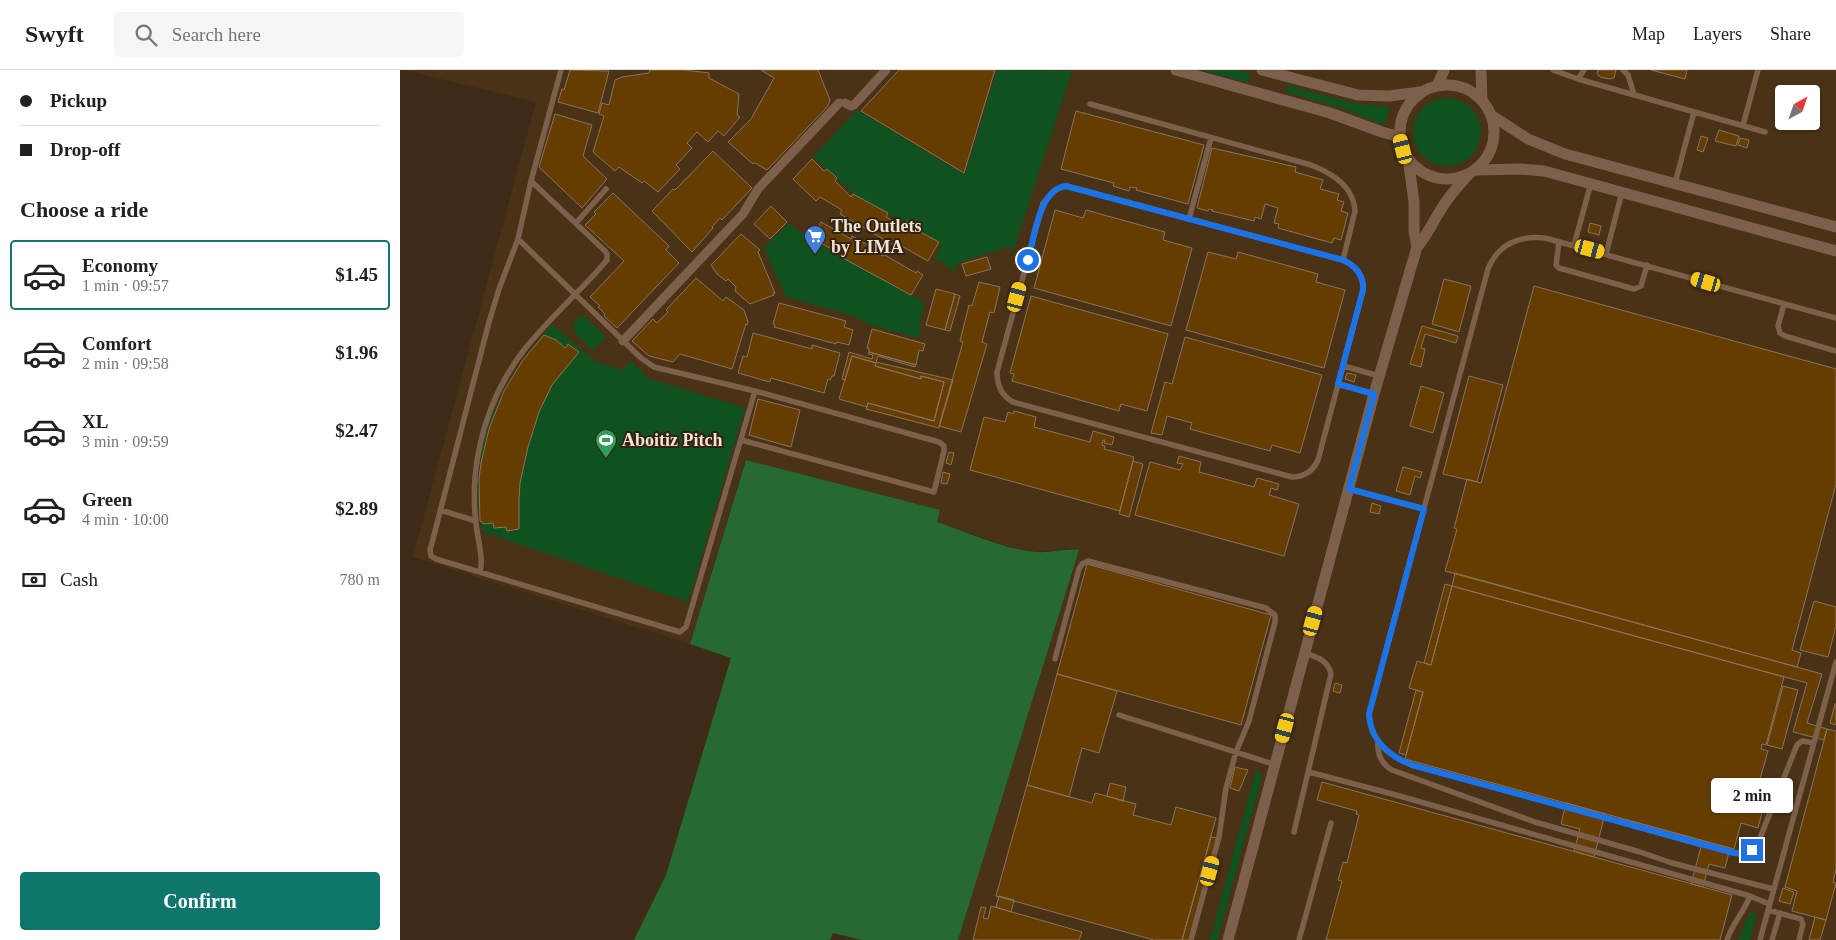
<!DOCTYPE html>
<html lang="en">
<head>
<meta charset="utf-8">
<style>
  body { margin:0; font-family:Georgia,serif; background:#f6f6f6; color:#202124; height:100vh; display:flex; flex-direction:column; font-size:19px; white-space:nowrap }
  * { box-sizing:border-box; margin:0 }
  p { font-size:16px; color:#757577 }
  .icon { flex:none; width:28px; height:28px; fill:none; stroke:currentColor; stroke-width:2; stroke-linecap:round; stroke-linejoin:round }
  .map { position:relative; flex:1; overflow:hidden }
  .drawer { display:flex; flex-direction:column; background:#fff; width:400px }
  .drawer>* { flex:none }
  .hud { display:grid; align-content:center; height:110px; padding:0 20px; background:#fff }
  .needle { width:32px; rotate:40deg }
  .tools { position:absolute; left:1375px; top:15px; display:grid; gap:10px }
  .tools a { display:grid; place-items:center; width:45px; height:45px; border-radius:5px; background:#fff; box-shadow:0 1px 4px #0004; font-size:25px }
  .end { position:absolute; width:22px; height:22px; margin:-11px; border:6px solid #1a73e8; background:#fff; box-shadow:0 0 0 2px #fff }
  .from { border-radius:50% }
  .bubble { position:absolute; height:35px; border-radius:5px; background:#fff; box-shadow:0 1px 4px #0004; font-size:16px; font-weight:800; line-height:35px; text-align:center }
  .car { position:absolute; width:15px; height:30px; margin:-15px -8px; border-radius:6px; box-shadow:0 0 4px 1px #0007; background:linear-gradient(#f5c518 24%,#345 0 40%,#f5c518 0 76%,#345 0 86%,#f5c518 0) }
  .hud b { display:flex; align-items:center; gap:18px; height:48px; font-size:19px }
  .hud b+b { border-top:1px solid #e0e0e0 }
  .hud i { width:12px; height:12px; background:#202124 }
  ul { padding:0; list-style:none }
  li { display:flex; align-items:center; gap:15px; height:70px; margin:0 10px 8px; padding:0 10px; border:2px solid transparent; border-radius:5px }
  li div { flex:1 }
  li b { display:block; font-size:19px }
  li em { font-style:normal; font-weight:800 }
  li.current { border-color:#0f766e }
  li>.icon { width:45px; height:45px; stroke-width:1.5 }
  h2 { padding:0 20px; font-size:22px; line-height:60px }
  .pay { display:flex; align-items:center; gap:12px; height:55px; padding:0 20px; font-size:19px }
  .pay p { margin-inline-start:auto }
  .action { display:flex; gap:10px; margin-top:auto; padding:10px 20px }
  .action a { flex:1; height:58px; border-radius:5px; background:#0f766e; color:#fff; font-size:20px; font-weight:800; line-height:58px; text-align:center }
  header { display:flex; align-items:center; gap:30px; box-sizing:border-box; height:70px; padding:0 25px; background:#fff; border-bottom:1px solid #e0e0e0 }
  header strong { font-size:24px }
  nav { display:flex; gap:28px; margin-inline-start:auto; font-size:18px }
  .search { width:350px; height:45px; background:#f6f6f6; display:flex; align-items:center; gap:12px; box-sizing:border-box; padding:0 18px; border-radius:5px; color:#757577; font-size:19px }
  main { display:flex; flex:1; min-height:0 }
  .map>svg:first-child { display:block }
  .built { fill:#4a3217; fill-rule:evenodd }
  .green { fill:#10521f }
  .forest { fill:#266932 }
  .building { fill:#663d01; stroke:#89735d }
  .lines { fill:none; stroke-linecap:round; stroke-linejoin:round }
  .service { stroke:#7d604b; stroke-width:5.5 }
  .pedestrian { stroke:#7d604b; stroke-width:9 }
  .minor { stroke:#7d604b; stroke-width:11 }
  .route { stroke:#1a73e8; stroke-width:6 }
  .labels { text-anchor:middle; stroke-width:4; stroke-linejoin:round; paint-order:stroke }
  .poi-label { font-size:18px; font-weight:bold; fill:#f0e4d8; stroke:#34220e; text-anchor:start }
</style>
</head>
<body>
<header>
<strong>Swyft</strong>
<div class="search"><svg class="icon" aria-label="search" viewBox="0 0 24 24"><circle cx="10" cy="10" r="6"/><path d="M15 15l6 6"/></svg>Search here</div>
<nav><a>Map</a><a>Layers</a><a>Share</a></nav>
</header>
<main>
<section class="drawer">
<div class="hud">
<b><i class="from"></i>Pickup</b>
<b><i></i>Drop-off</b>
</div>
<h2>Choose a ride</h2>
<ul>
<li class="current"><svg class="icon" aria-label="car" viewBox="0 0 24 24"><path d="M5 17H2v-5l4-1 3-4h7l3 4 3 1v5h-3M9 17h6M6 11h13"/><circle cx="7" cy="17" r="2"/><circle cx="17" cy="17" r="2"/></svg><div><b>Economy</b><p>1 min · 09:57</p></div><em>$1.45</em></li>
<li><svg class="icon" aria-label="car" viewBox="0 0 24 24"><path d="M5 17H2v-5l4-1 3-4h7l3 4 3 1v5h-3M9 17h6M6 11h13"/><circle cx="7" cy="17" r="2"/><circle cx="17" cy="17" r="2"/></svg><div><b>Comfort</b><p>2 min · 09:58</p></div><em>$1.96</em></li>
<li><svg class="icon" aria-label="car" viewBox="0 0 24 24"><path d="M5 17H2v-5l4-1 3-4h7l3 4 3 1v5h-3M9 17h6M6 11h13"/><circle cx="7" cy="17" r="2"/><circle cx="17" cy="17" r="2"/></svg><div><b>XL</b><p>3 min · 09:59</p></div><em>$2.47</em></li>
<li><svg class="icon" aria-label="car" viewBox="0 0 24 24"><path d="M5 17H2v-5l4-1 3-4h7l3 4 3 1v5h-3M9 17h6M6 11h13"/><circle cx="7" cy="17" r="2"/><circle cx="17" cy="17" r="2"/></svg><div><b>Green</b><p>4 min · 10:00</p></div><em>$2.89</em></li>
</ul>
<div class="pay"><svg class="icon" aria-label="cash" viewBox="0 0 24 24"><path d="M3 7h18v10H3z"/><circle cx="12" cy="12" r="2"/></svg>Cash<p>780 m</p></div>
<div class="action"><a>Confirm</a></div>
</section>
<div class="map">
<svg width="1436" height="870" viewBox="0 0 1436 870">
  <rect width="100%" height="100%" fill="#3f2c18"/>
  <path class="built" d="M4,0h1432v870h-878l121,-390 -9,-2 -33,4 -21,-3 -79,-27 3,-11 -195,-51 -55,184 -277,-87 123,-455zM1384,24h27v27h-27z"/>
  <path class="green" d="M597,0l75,1 -58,178 -7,-2 -49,16 -4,8 -19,-13 7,-14 -91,-52 -38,-35 44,-47 107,64 2,-3z
    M802,0h35l14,4 -3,9z
    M888,15c32,9 66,22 100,21l2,3 -5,14 -3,2 -37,-16 -59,-17z
    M1013 62a34 34 0 1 1 68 0a34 34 0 1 1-68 0Z
    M389,153l21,16 115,64 -6,21 2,1 -3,13 -47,-13 -17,-9 -68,-19 -22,-49z
    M182,244l24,23 -13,14 -18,-17 -1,-12z
    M152,254l42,37 28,9 9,-9 17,17 97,30 -57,194 -204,-70c-6,-13 -6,-27 -6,-41 0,-66 31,-119 74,-167z
    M856,700l5,3 1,4 -45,163h-7l2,-8 4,-4 -2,-4z
    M1354,841l2,5 -6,24h-12l11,-25 3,-3z"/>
  <path class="forest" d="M346,390l194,50 -3,12c30,10 69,28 100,30 14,1 28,-4 42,-2l-121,390h-96l-29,-7 -3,7h-196l32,-65 65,-217 -41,-14z"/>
  <path class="building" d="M170,0l39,1 -11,42 -40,-11 4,-13 2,1z
    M250,0h35l24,3v5l30,16 -2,21 3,2 -16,19 -6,-5 -10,11 -11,-10 -10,11 5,5 -16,17 4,4 -22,23 -14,-11 -2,2 -23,-16 -4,4 -22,-19 11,-36 -5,-2 3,-11 7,2 6,-25 7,-3 27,-4z
    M361,0h57l12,30 -2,6 -61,64 -12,-7 -2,1 -25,-22 23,-23 23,-41z
    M499,0h96l-31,103 -103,-62z
    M1198,0h18l-2,8 -4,1 -10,-2 -3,-4z
    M1251,0h36l-2,9z
    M676,41l128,34 -16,59 -52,-14 1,-2 -7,-1 -1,4 -16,-5 1,-3 -53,-14z
    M155,44l37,11 -9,31 24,23 -25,29 -43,-41z
    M1319,60l20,6 -3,10 -21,-5z
    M1301,66l7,2 -5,14 -6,-2z
    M1340,68l9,2 -2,8 -9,-3z
    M812,78l84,19 -1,5 28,8 -3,9 19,5 -2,6 7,2 -3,9 7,2 -7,27 -7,-2 -2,5 -54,-15 1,-4 -5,-1 4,-15 -13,-4 -4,15 -6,-2 -1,4 -42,-10 1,-1 -4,-1 -1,2 -11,-3z
    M313,81l39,37 -30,32 -2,-2 -8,9 1,1 -21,24 -40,-41 21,-22 2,1z
    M412,89l12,12 3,-2 10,9 -2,3 16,16 2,-3 35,19 -2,4 17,10 4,-6 6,3 -2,3 28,15 -11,19 -30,-17 -1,3 -57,-33 2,-4 -22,-13 -4,4 -23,-22z
    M213,123l56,53 -3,4 13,13 -62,65 -13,-12 1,-2 -7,-7 2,-1 -10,-9 34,-36 -39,-36 11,-11 -2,-2z
    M371,136l16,16 -17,17 -16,-15z
    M655,140l28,8 3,-8 79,22 -2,8 29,8 -21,78 -137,-38z
    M421,152l30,17 1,-3 25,14 -1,2 7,4v-2l33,19 1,-2 6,4 -12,20 -70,-38 1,-2 -30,-17z
    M1190,153l11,3 -2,9 -11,-3z
    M341,164l19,16 -2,2 17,41h-2l1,2 -24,9 -15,-13 1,-4 -8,-8 -2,2 -9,-7 -6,-9z
    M808,182l28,7 2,-7 80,22 -2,8 29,8 -21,78 -138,-38z
    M587,187l4,12 -25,7 -4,-12z
    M296,208l27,23 3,-4 18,13 4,12 -1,3 -1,-1 -14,45 -52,-15 -7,8 -24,-6 -17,-15 21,-22 4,4 11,-11 -2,-2z
    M1044,209l27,7 -12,46 -27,-8z
    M579,212l21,5 -6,26 -4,-1 -8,30 5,2 -26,88 -22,-6 24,-84 -3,-1 9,-36 3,1z
    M1134,216l302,83v115l-44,166 9,3 -4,14 -352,-96 12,-42 -3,-1 13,-49 14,4z
    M536,219l19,5 -10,36 -19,-5z
    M555,224l5,2 -10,35 -5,-1z
    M631,226l137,38 -21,77 -26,-7 -2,7 -107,-30 2,-7 -4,-1z
    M379,233l67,18 -2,6 9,3 -4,15 -12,-3 -1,2 -62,-17 1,-2 -2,-1z
    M1022,256l36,10 -2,7 -31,-9 -4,14 4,1 -4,18 -11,-3z
    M472,259l53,15 -2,7 -4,-1 -3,15 -47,-13v-3l-2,-1z
    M353,263l59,16v-4l28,8 -6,23h-2l-2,4 -2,-1 -4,14 -53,-15 -1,4 -32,-9 5,-17 4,1z
    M144,265l12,5 9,8 3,-4 11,8 -27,33 -13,27 -11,35 -8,36 -1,16v30l-12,2 -1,-4 -12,1 -1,-5 -9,1 -4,-3 -1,-42 2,-16 8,-34 15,-38 19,-31z
    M785,267l137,38 -22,78 -28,-8 -2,6 -80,-22 2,-6 -25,-7 -5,19 -11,-2 14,-51 7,2z
    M449,282l23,7 1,-4 -5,-1 1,-2 47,13 -1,2 -37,-11 -2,6 77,18 -14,48 -73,-19 2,-6 66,18 10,-39 -23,-6v3l-46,-13 1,-3 -24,-7 -7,24 -3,-1z
    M452,286l24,7 -1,3 46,13v-3l23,6 -10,39 -66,-18 -1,4 -28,-8z
    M947,303l9,2 -2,7 -9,-3z
    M1069,306l34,9 -26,97 -34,-8z
    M1021,316l23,7 -11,40 -23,-7z
    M358,329l42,11 -9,37 -42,-12z
    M614,341l22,6 -2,10 56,15 3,-11 21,6 -2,8 -8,-2 1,-3h-2l-1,5 3,1 -1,3 30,8 -14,54 -150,-41 14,-53 21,5 3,-10 5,2z
    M549,382l5,1 -3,12 -5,-2z
    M779,386l22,6 -2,10 55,15 3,-9 22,6 -2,6 -6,-2 -2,7 30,9 -15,52 -149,-41 15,-53 30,8 3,-6 -6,-1z
    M733,391l10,3 -14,53 -10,-3z
    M1003,397l19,5 -2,6 -5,-2 -5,19 -14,-4z
    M543,402l7,2 -3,10 -6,-1z
    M972,433l9,3 -2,8 -9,-2z
    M687,494l184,51 -30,110 -184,-51z
    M1055,503l367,101 -15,49 20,6 -3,11 -31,-8 14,-49 -355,-97z
    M1045,514l7,2 -21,79 -7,-2z
    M1052,516l332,91 -18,68 -4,-1 -1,5 7,2 -8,28 10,2 -12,47 -17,-5 -7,26 -329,-90 18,-67 -14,-4 8,-27 14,4z
    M1414,531l22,6v19l-8,31 -28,-7z
    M657,604l60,17 -18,62 -17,-5 -13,49 -42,-12z
    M935,613l7,2 -2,8 -7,-2z
    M1383,616l15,4 -16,59 -15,-4z
    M1016,620l7,2 -17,63 -7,-2z
    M1435,634h1v21l-6,-2z
    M1427,659l9,2v138l-3,13 3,1 -10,37 -34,-9 5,-20 -12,-4z
    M835,697l13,3 -9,21 -9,-3z
    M922,712l410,113 -12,45h-394l16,-59 -4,-1 5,-18 4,1 12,-48 -3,-1 1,-3 -40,-11z
    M710,713l16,4 -3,14 -16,-5z
    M627,715l65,18 3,-10 41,11 -3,11 38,10 5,-18 40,11 -34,122h-28l-158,-44z
    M1166,733l39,11 -11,43 -20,-6 6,-22 -19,-5z
    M1218,748l112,30 -5,20 -16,-4 -6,23 -12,-3 10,-37 -85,-24z
    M811,767l6,1 -28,102h-7z
    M1383,818l11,4 -4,12 -11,-3z
    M599,826l15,4 -3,12 -15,-5z
    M591,836l91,26 -3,8h-106l8,-33 5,1 -3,10 5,1z
    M1415,847l11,3 -6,20h-11z"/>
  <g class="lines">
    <path class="service" d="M161,0l-30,111 -13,58 -19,50 -10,33 -56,217 -3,11 1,6 5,3 244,73 6,-5 69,-236
      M1153,0l25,9 187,53
      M1223,0l5,5 6,19
      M1178,9l6,-9
      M690,34l221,61c21,8 43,22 44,46l-12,49
      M1343,55l15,-55
      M1275,113l19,-71
      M666,116l277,74c13,6 21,15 20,30l-45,170c-5,11 -14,17 -26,17l-279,-75c-11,-6 -16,-17 -16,-30l46,-169 12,-13z
      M789,149l22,-81
      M176,153l30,-34
      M118,169l123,119 13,9 101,24 184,51 5,4v5l-10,41 -193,-52
      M1159,172l-3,23 3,3 75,21 7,-3 6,-21
      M1174,175l17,-62
      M1206,184l16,-62
      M1384,234l-6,22 2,7 5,3 51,15
      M944,296l35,10
      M939,314l35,10
      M949,419l75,20
      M40,440l36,11
      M80,502c4,-15 -3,-34 -4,-49 -2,-15 -2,-31 -1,-46 4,-46 21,-91 49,-127 25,-32 57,-59 83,-90v-6l-2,-3 -74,-70
      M655,589l24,-90 3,-5 6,-3 178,47 9,7v7l-26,99 -13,31 -10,36 -7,49 -28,103
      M719,645l157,50
      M978,672c-1,12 4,22 14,28l143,52 105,30 32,11 101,26
      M1414,673l-12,-2 -5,4 -39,98 -10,10 -8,1 -328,-89c-23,-9 -42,-25 -43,-51l119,-445c10,-25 32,-34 57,-31l291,80
      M909,702l87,23 354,101 19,8
      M894,762l37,-158c-3,-14 -14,-17 -26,-21
      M1368,840l33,9 2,5 -4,16
      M899,870l32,-117
      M1327,870c5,-16 17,-28 23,-44
      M1360,870l76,-278
      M1372,870l8,-27"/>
    <path class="pedestrian" d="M445,33l6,3 3,-1 32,-35
      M223,271l120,-127 15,-25 81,-86"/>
    <path class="minor" d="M776,0l154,43 52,19 18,5
      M862,0l96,25 31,1 31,-4
      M1081,0l1,31
      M1000 62a47 47 0 1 1 94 0a47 47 0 1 1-94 0Z
      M1037,16l7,-16
      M1091,45l37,24 37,15 271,73
      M1008,88l6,44v30l3,15
      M1076,100l45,-1 23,2 292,80
      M828,870l146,-546 43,-147c10,-11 15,-24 23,-36 8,-14 18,-25 29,-37"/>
  </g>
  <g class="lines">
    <path class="route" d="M628,190c6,-22 11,-71 38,-74l277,74c13,6 21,15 20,30l-25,94 36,10 -25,95 75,20 -55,205c1,26 20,42 43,51l322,88 11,1 7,-4"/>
  </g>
  <defs>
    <g id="supermarket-pin" transform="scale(1.125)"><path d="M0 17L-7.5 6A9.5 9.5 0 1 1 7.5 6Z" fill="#3f7fe0" stroke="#34220e"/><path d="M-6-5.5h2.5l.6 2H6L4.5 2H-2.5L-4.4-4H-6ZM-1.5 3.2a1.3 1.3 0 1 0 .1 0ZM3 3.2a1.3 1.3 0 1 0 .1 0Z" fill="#fff"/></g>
    <g id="stadium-pin" transform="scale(1.125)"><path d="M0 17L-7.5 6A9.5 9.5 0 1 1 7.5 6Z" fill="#2e9e5b" stroke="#34220e"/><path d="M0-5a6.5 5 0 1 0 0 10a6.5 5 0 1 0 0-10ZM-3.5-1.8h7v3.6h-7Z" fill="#fff"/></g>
  </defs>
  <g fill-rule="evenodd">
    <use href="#supermarket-pin" x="415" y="166"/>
    <use href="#stadium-pin" x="206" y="370"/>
  </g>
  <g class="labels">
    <g class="poi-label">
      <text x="431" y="162">The Outlets<tspan x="431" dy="21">by LIMA</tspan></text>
      <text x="222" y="376">Aboitiz Pitch</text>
    </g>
  </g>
</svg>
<div class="tools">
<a><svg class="needle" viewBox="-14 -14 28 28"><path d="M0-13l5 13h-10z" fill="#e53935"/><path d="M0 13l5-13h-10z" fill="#757577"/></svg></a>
</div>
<i class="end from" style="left:628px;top:190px"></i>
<i class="end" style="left:1352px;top:780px"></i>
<div class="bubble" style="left:1311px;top:708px;width:82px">2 min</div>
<i class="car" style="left:1003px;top:79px;rotate:346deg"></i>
<i class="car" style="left:1190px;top:179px;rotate:105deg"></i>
<i class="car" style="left:1306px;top:212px;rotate:286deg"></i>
<i class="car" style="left:617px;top:227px;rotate:15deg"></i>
<i class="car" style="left:913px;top:551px;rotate:15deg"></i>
<i class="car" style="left:885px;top:658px;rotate:195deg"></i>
<i class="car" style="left:810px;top:801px;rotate:15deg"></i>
</div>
</main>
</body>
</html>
